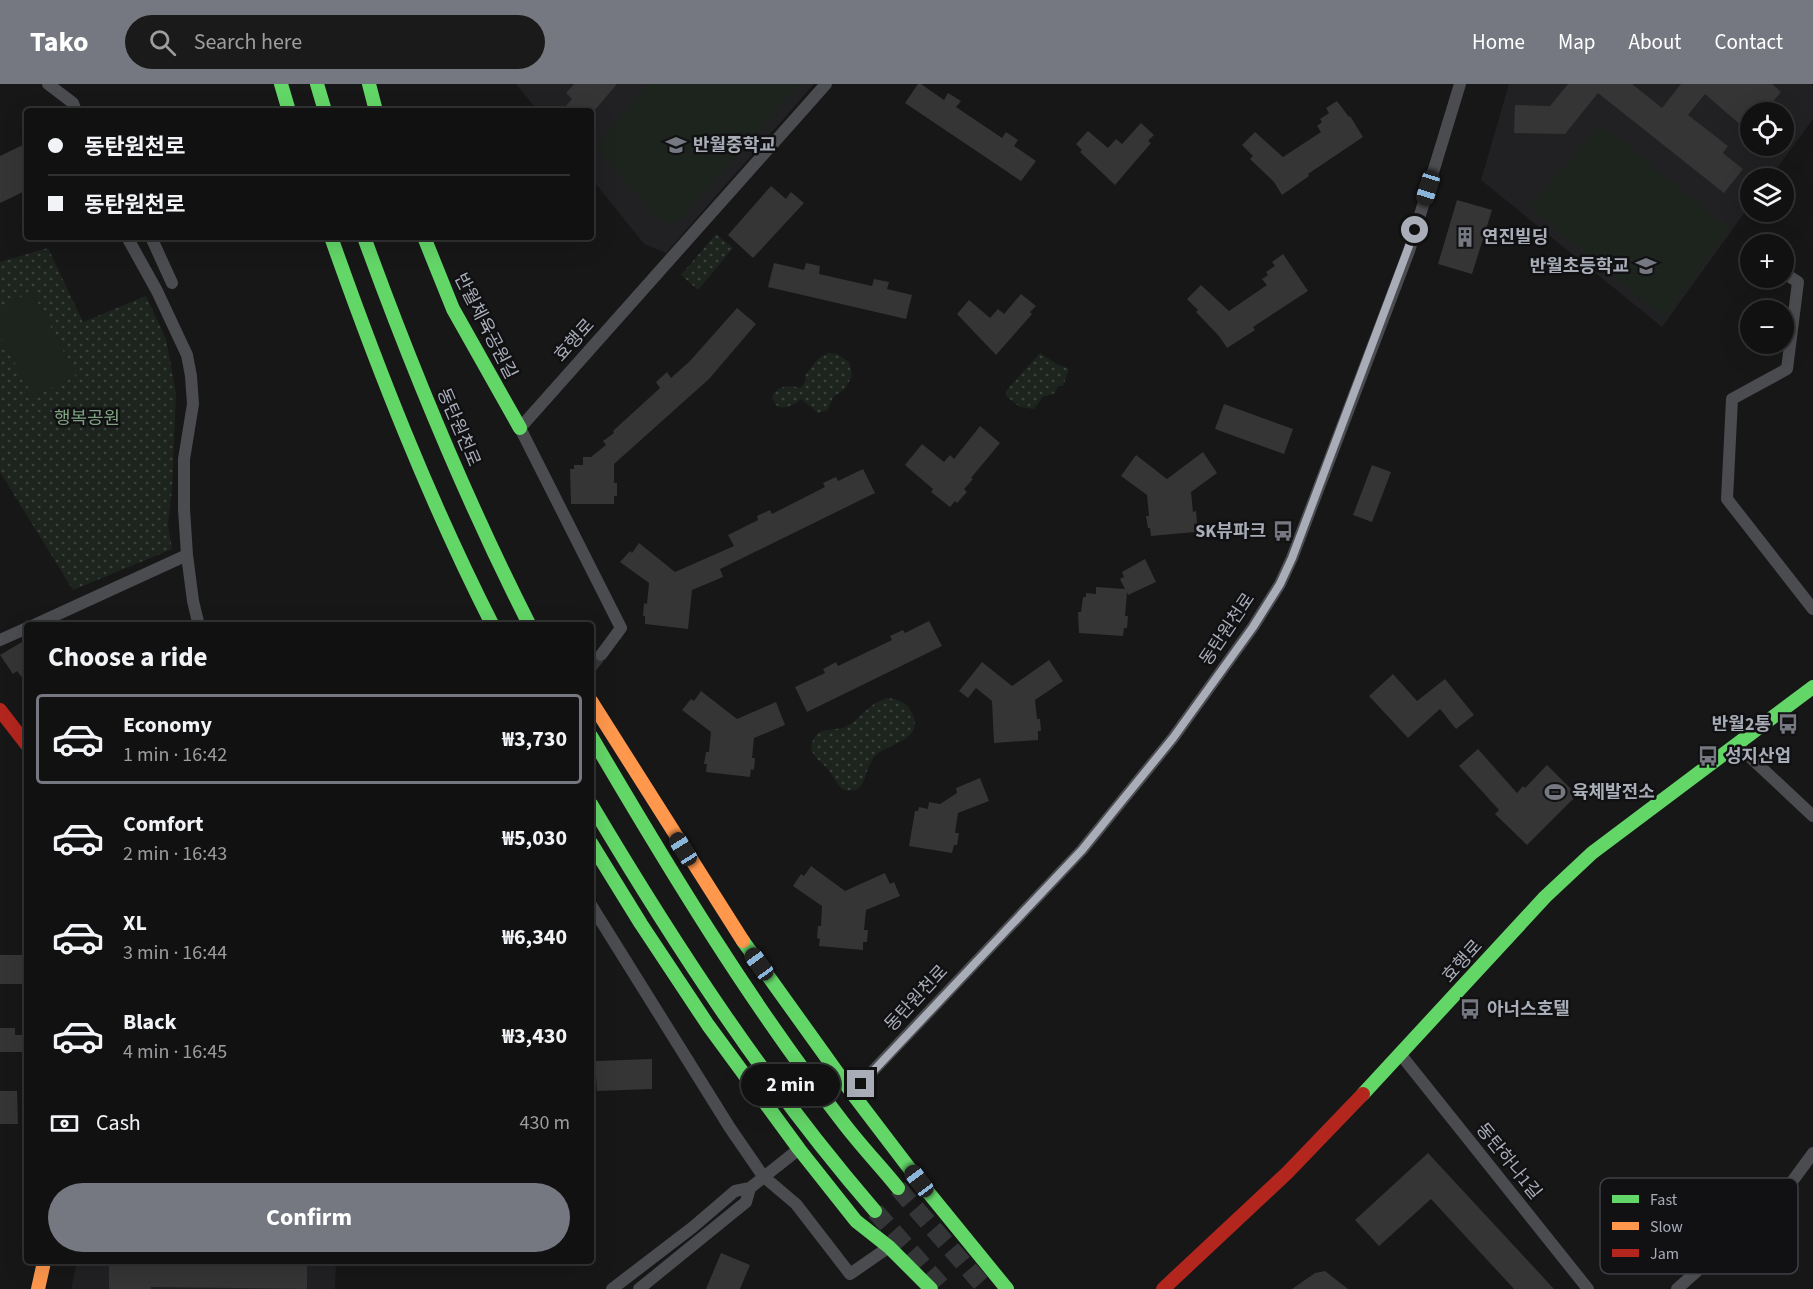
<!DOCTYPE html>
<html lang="en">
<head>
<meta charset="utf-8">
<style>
  body { margin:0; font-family:"Source Sans 3","Noto Sans KR",sans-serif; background:#1a1a1a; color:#f1f3f6; height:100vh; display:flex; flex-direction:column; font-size:22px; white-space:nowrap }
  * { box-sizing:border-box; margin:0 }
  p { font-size:20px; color:#9c9d9f }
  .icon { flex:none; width:33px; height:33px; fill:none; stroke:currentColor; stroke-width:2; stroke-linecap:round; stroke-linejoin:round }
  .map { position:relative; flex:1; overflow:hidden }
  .drawer { position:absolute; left:24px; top:538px; width:570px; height:642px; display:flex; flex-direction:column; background:#111; border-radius:6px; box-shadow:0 6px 24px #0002,0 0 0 2px #303131 }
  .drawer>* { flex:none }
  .banner { position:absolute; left:24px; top:24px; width:570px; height:132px; border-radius:6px; box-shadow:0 6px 24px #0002,0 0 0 2px #303131; display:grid; align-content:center; height:132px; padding:0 24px; background:#111 }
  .buttons { position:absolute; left:1740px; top:18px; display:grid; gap:12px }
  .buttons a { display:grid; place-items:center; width:54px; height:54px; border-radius:50%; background:#111; box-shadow:0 6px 24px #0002,0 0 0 2px #303131; font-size:30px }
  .end { position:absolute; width:27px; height:27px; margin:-14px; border:8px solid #a8adb8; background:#111; box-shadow:0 0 0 3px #111 }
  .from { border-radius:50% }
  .bubble { position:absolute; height:42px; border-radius:21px; background:#111; box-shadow:0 6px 24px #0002,0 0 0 2px #303131; font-size:20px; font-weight:700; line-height:42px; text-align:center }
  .car { position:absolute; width:18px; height:36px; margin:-18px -9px; border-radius:8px; box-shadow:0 0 4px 2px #0007; background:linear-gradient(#222 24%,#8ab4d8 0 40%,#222 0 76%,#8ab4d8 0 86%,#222 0) }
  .banner b { display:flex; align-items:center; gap:21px; height:57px; font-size:22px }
  .banner b+b { border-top:2px solid #303131 }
  .banner i { width:15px; height:15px; background:#f1f3f6 }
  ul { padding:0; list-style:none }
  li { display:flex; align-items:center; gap:18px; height:90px; margin:0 12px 9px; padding:0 12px; border:3px solid transparent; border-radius:6px }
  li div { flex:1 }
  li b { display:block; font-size:22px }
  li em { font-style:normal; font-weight:700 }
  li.current { border-color:#757880 }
  li>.icon { width:54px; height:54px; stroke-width:1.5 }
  h2 { padding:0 24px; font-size:27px; line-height:72px }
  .pay { display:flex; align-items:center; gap:15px; height:66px; padding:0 24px; font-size:22px }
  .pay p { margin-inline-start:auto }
  .primary-button { display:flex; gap:12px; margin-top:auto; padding:12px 24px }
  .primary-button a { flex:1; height:69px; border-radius:36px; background:#757880; color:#fff; font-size:24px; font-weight:700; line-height:69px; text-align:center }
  header { display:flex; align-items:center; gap:36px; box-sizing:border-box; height:84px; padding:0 30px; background:#757880; color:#fff }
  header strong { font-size:28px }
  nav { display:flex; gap:33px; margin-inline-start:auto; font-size:21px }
  .search { width:420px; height:54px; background:#1a1a1a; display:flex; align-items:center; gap:15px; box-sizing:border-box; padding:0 21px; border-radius:33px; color:#9c9d9f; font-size:22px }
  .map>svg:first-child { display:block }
  .built { fill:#212123; fill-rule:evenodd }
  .green { fill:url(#green-dots) }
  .pitch { fill:#1d241e }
  .building { fill:#353536 }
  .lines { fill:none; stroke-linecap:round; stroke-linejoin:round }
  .street-tunnel { stroke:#343537; stroke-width:12; stroke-dasharray:12 6; stroke-linecap:butt }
  .secondary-tunnel { stroke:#343537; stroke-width:18; stroke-dasharray:18 9; stroke-linecap:butt }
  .street { stroke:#4b4c50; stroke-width:12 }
  .fast { stroke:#63d668; stroke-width:14 }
  .slow { stroke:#ff974d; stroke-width:14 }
  .jam { stroke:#b3261e; stroke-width:14 }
  .route { stroke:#a8adb8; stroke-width:8 }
  .labels { text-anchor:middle; stroke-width:5; stroke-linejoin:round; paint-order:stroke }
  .poi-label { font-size:18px; font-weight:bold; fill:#a8adb8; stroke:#111113; text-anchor:start }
  .street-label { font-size:18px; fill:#a8adb8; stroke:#111113 }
  .park-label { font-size:18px; fill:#7fa381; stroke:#111113 }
  .key { fill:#111113; stroke:#3e4045; stroke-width:1.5 }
  .key-label { font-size:16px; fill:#a8adb8 }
</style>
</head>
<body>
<header>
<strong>Tako</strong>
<div class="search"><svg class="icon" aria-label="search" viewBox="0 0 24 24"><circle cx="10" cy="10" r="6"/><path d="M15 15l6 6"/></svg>Search here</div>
<nav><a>Home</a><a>Map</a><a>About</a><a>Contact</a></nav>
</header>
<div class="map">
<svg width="1813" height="1205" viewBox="0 0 1813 1205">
  <defs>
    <pattern id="green-dots" width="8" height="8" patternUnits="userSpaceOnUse" patternTransform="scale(1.5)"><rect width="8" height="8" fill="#1d241e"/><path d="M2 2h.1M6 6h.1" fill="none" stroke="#3b413d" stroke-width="1.8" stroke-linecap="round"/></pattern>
  </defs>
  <rect width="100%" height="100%" fill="#171717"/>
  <path class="built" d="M516,0h298l-148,169 -22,-9 -53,-66v-67h-53z
    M1509,0h302l2,2v33l-43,59h-20v27l-88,122 -181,-147zM1750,28h34v34h-34z
    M77,1178h259l-1,27h-264z"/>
  <path class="green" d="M716,150l17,14 -35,42 -17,-15z
    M48,164l35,74 63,-26 20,43 10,54 -4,96 -4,36 4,24 -99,41 -73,-118v-210z
    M829,269l8,1 12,8 3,14 -7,13 -12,8 -5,13 -10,3 -17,-14c-7,6 -17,12 -25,6l-4,-7c3,-12 17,-14 28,-10l4,-4 2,-6 -1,-2c8,-10 11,-19 24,-23z
    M1040,269l15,10 14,6 -6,17h-5l-3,7 -12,4 -9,12 -14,-2 -14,-11v-5z
    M887,614c10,1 19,3 24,13 16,30 -24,32 -36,45 -9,10 -8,24 -17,33 -18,6 -20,-6 -28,-17 -7,-11 -27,-18 -15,-35 7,-10 20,-6 30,-10 16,-7 20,-22 42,-29z"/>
  <path class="pitch" d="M648,0h152l-123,139 -17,-2 -65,-74z
    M1601,40l128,105 -65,89 -135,-111z
    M32,207l44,84 -43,22 -33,-62v-27z"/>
  <path class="building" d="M574,0h43l-23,27h-21l-7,-5 6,-7 -6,-6z
    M918,0h3l23,16 4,-7 13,8 -5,6 46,31 4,-6 12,8 -4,6 22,15 -15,20 -116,-78z
    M1568,0h64l30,24 19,-24h91l9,8 -17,20h-14v21l-45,-39 -17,21 40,31 -5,7 20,16 -19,24 -126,-100 -33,41 -51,-1 1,-28 35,1z
    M1337,17l12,16 1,-1 13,21 -55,37 1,2 -27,19 -8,-13 -24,-23 3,-3 -11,-11 13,-13 28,25 38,-25 -4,-6 5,-4 -2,-3 9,-6 -3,-5z
    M1141,39l13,12 -6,6 3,2 -36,42 -35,-33 2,-2 -6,-6 12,-13 20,17 8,-9 6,5z
    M27,59v47l-27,13v-47z
    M771,102l15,13 5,-7 13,11 -51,55 -25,-23z
    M1457,116l35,10 -20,64 -34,-10z
    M1283,170l25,37 -55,36 2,3 -28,18 -8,-12 -23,-24 2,-2 -11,-11 14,-14 28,26 38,-26 -5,-6 6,-4 -2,-3 9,-6 -3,-4z
    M774,179l30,7 2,-7 14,3 -1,8 53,12 2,-7 15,3 -2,7 25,6 -6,24 -138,-32z
    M1021,210l15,12 -6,6 2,2 -36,41 -39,-41 12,-14 21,18 8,-9 6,5z
    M737,224l19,16 -47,55 -95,85v19h3v13h-3v8h-43l-1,-35h4v-4h9v-8h8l15,-12 -3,-4 11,-8 -1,-2 47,-43 -4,-6 11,-10 4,6 19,-17z
    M1224,320l69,25 -9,25 -69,-25z
    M980,342l20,17 -29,35 2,1 -9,10 3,3 -10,11 -2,-2 -5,6 -19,-15 2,-3 -28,-24 17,-21 22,18 6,-7 4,4z
    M1203,368l14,21 -26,19 2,20 3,-1 1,12 -3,1 1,8 -44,4 -1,-8h-2l-2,-12h3l-2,-21 -26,-19 15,-21 31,24z
    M1372,381l19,7 -19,50 -19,-7z
    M863,385l12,24 -155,76 3,8 -31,13 -4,39 -43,-5v-8h-2l1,-13 3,1 2,-21 -29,-21 10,-11 2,2 7,-10 36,29 59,-26 -6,-11 30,-15 -1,-4 13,-6 2,4 53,-27 -2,-4 13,-6 2,4z
    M1145,475l11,23 -28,13 -1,-3 -2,24h3l-1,12h-3l-1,8 -44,-3 -1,-21h3l2,-15h3v-4l10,1v-7l29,2 -5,-10 4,-2 -2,-5z
    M929,537l13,25 -135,66 -12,-25 30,-14 -2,-4 13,-7 2,4 54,-26 -2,-4 13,-6 2,3z
    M27,555v45l-10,-13 -4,3 -13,-19z
    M1049,576l14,21 -28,19 2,19h3l1,12h-3v9l-44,3 -2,-42 -16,-13 -8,10 -9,-7 23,-29 30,24z
    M1393,590l24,27 28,-22 29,36 -18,14 -16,-20 -32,29 -39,-42z
    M701,607l36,28 39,-17 9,23 -31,13 -2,20h3l-1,12 -3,-1 -1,8 -44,-5 1,-8h-3l2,-12h3l2,-20 -29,-22 9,-11 3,2z
    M1478,665l39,44 6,-7 2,2 22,-23 30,30 -50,50 -32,-31 4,-4 -40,-44z
    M980,694l9,23 -31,12 -3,20h4l-2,12h-3l-2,8 -43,-7 6,-35h3l1,-4 9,2 1,-7 11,2 17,-11 -1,-5z
    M811,782l34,25 40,-18 5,11 4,-2 6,14 -34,14 -2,20h4l-1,12h-4v8l-44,-4 1,-7 -3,-1 1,-12h3l1,-20 -29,-20 8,-12 3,2z
    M0,871h27v29h-27z
    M0,944h15v7h12v17h-27z
    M652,975v30l-55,2 -2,-30z
    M0,1007h17l1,33h-18z
    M1428,1069l126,136h-40l-83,-90 -52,47 -24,-26z
    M721,1169l29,12 -10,24h-34z
    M109,1178h198v27l-156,-2v2h-42z
    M1325,1187l23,18h-56l23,-16z"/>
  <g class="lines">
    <path class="street-tunnel" d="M591,583l10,-12"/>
    <path class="secondary-tunnel" d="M898,1104l88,101
      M875,1127l69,78"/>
    <path class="street" d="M48,0l25,19 3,8
      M127,153l30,54 30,64 4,21 2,28 -9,55v50l3,46 6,46 6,25
      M151,153l21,46
      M1784,189l14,9 -11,87 -55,30 -5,100 86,110
      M32,542l155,-71
      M0,556l27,-12
      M601,571l20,-27 -101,-200 306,-344
      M1736,660l77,72
      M591,821l139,223 33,48 33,28 54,70 39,-27
      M1401,971l187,234
      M852,1009l230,-243 91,-112 80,-111 27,-43 12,-26 117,-307 51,-167
      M612,1205l81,-62 42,-36 15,-3 49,-39
      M639,1205l107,-87 4,-14
      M1677,1205l67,-60 47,-46 22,-30"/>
    <path class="fast" d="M281,0l8,27
      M317,0l8,27
      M369,0l7,27
      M331,153c47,133 98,263 162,389
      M364,153c48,132 102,263 166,389
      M424,153l29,72 67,119
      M591,652c78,133 159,267 254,389 17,22 36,42 53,63
      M591,720c85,143 175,281 284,407
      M591,759l50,81 67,101 91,124 57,72 33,26 42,42
      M743,857l109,152 67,88 88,108
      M1363,1010l182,-197 47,-44 221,-166"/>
    <path class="slow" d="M591,617l152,240
      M38,1205l6,-27"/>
    <path class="jam" d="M0,626l27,35
      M1163,1205l124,-116 76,-79"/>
  </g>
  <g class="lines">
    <path class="route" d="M861,1000l221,-234 30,-37 61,-75 80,-111 27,-43 12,-26 123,-328"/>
  </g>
  <defs>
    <g id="school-bare" transform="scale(1.62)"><path d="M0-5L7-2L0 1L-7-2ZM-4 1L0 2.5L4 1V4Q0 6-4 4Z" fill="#757880" stroke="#111113" stroke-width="2.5" paint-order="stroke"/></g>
    <g id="building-bare" transform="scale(1.62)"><path d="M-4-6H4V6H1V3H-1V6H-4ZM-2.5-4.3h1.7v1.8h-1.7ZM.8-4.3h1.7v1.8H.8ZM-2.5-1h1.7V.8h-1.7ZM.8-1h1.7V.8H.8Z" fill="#757880" stroke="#111113" stroke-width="2.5" paint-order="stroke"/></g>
    <g id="bus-bare" transform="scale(1.62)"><path d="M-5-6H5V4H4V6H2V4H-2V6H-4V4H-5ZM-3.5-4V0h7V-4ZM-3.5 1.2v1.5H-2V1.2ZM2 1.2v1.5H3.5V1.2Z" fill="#757880" stroke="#111113" stroke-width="2.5" paint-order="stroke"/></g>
    <g id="stadium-bare" transform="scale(1.62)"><path d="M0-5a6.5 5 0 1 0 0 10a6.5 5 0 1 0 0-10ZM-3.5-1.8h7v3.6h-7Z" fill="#757880" stroke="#111113" stroke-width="2.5" paint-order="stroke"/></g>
  </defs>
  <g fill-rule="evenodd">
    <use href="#school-bare" x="676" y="61"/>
    <use href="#building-bare" x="1465" y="153"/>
    <use href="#school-bare" x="1646" y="182"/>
    <use href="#bus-bare" x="1283" y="447"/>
    <use href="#bus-bare" x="1788" y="640"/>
    <use href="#bus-bare" x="1708" y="672"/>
    <use href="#stadium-bare" x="1555" y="708"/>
    <use href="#bus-bare" x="1470" y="925"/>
  </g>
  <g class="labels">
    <g class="poi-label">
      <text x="693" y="67">반월중학교</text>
      <text x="1482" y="159">연진빌딩</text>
      <text x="1629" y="188" text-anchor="end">반월초등학교</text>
      <text x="1266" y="453" text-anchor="end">SK뷰파크</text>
      <text x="1771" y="646" text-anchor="end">반월2통</text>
      <text x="1725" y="678">성지산업</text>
      <text x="1572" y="714">육체발전소</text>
      <text x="1487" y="931">아너스호텔</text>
    </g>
    <g class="street-label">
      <text transform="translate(486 242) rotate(63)" y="6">반월체육공원길</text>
      <text transform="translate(574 256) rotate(-48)" y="6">효행로</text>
      <text transform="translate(459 343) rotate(67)" y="6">동탄원천로</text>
      <text transform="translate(1227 545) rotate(-56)" y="6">동탄원천로</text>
      <text transform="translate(1462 877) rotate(-48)" y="6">효행로</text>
      <text transform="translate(916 914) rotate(-47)" y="6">동탄원천로</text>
      <text transform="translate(1509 1077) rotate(51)" y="6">동탄하나1길</text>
    </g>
    <g class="park-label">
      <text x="87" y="340">행복공원</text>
    </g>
  </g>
  <rect x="1600" y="1094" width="198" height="96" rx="9" class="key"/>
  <rect x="1612" y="1111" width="27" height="8" fill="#63d668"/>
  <rect x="1612" y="1138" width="27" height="8" fill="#ff974d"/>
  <rect x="1612" y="1165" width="27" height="8" fill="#b3261e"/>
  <g class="key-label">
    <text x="1650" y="1121">Fast</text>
    <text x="1650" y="1148">Slow</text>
    <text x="1650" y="1175">Jam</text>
  </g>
</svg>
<div class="buttons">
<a><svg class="icon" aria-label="locate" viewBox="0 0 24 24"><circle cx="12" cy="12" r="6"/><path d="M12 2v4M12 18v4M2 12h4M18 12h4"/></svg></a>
<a><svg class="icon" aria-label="layers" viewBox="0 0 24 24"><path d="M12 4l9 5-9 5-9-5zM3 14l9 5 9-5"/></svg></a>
<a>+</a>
<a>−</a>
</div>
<i class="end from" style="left:1415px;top:146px"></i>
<i class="end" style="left:861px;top:1000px"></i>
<div class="bubble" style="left:741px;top:980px;width:99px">2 min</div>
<i class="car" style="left:1428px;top:104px;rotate:197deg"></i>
<i class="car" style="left:683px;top:765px;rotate:328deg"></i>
<i class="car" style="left:759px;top:880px;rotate:324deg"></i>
<i class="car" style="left:919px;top:1097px;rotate:323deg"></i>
<div class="banner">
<b><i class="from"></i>동탄원천로</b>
<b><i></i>동탄원천로</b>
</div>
<section class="drawer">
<h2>Choose a ride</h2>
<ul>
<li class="current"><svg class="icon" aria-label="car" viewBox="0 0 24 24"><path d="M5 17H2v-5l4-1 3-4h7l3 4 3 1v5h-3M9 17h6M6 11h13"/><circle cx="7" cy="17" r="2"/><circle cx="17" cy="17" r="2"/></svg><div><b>Economy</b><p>1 min · 16:42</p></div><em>₩3,730</em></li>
<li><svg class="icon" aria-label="car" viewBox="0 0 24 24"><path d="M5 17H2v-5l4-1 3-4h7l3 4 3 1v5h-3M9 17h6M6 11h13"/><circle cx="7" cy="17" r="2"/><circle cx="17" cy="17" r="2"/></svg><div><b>Comfort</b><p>2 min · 16:43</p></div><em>₩5,030</em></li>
<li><svg class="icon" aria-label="car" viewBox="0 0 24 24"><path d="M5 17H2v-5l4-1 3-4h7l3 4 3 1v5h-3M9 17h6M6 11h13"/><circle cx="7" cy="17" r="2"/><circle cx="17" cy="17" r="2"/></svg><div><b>XL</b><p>3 min · 16:44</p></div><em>₩6,340</em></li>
<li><svg class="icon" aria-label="car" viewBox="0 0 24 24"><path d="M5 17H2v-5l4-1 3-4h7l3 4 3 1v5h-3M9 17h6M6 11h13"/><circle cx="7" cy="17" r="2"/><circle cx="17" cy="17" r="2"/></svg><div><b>Black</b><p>4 min · 16:45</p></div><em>₩3,430</em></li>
</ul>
<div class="pay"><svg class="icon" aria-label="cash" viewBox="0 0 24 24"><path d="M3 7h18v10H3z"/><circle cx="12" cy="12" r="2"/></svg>Cash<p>430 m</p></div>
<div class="primary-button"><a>Confirm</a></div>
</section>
</div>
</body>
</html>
